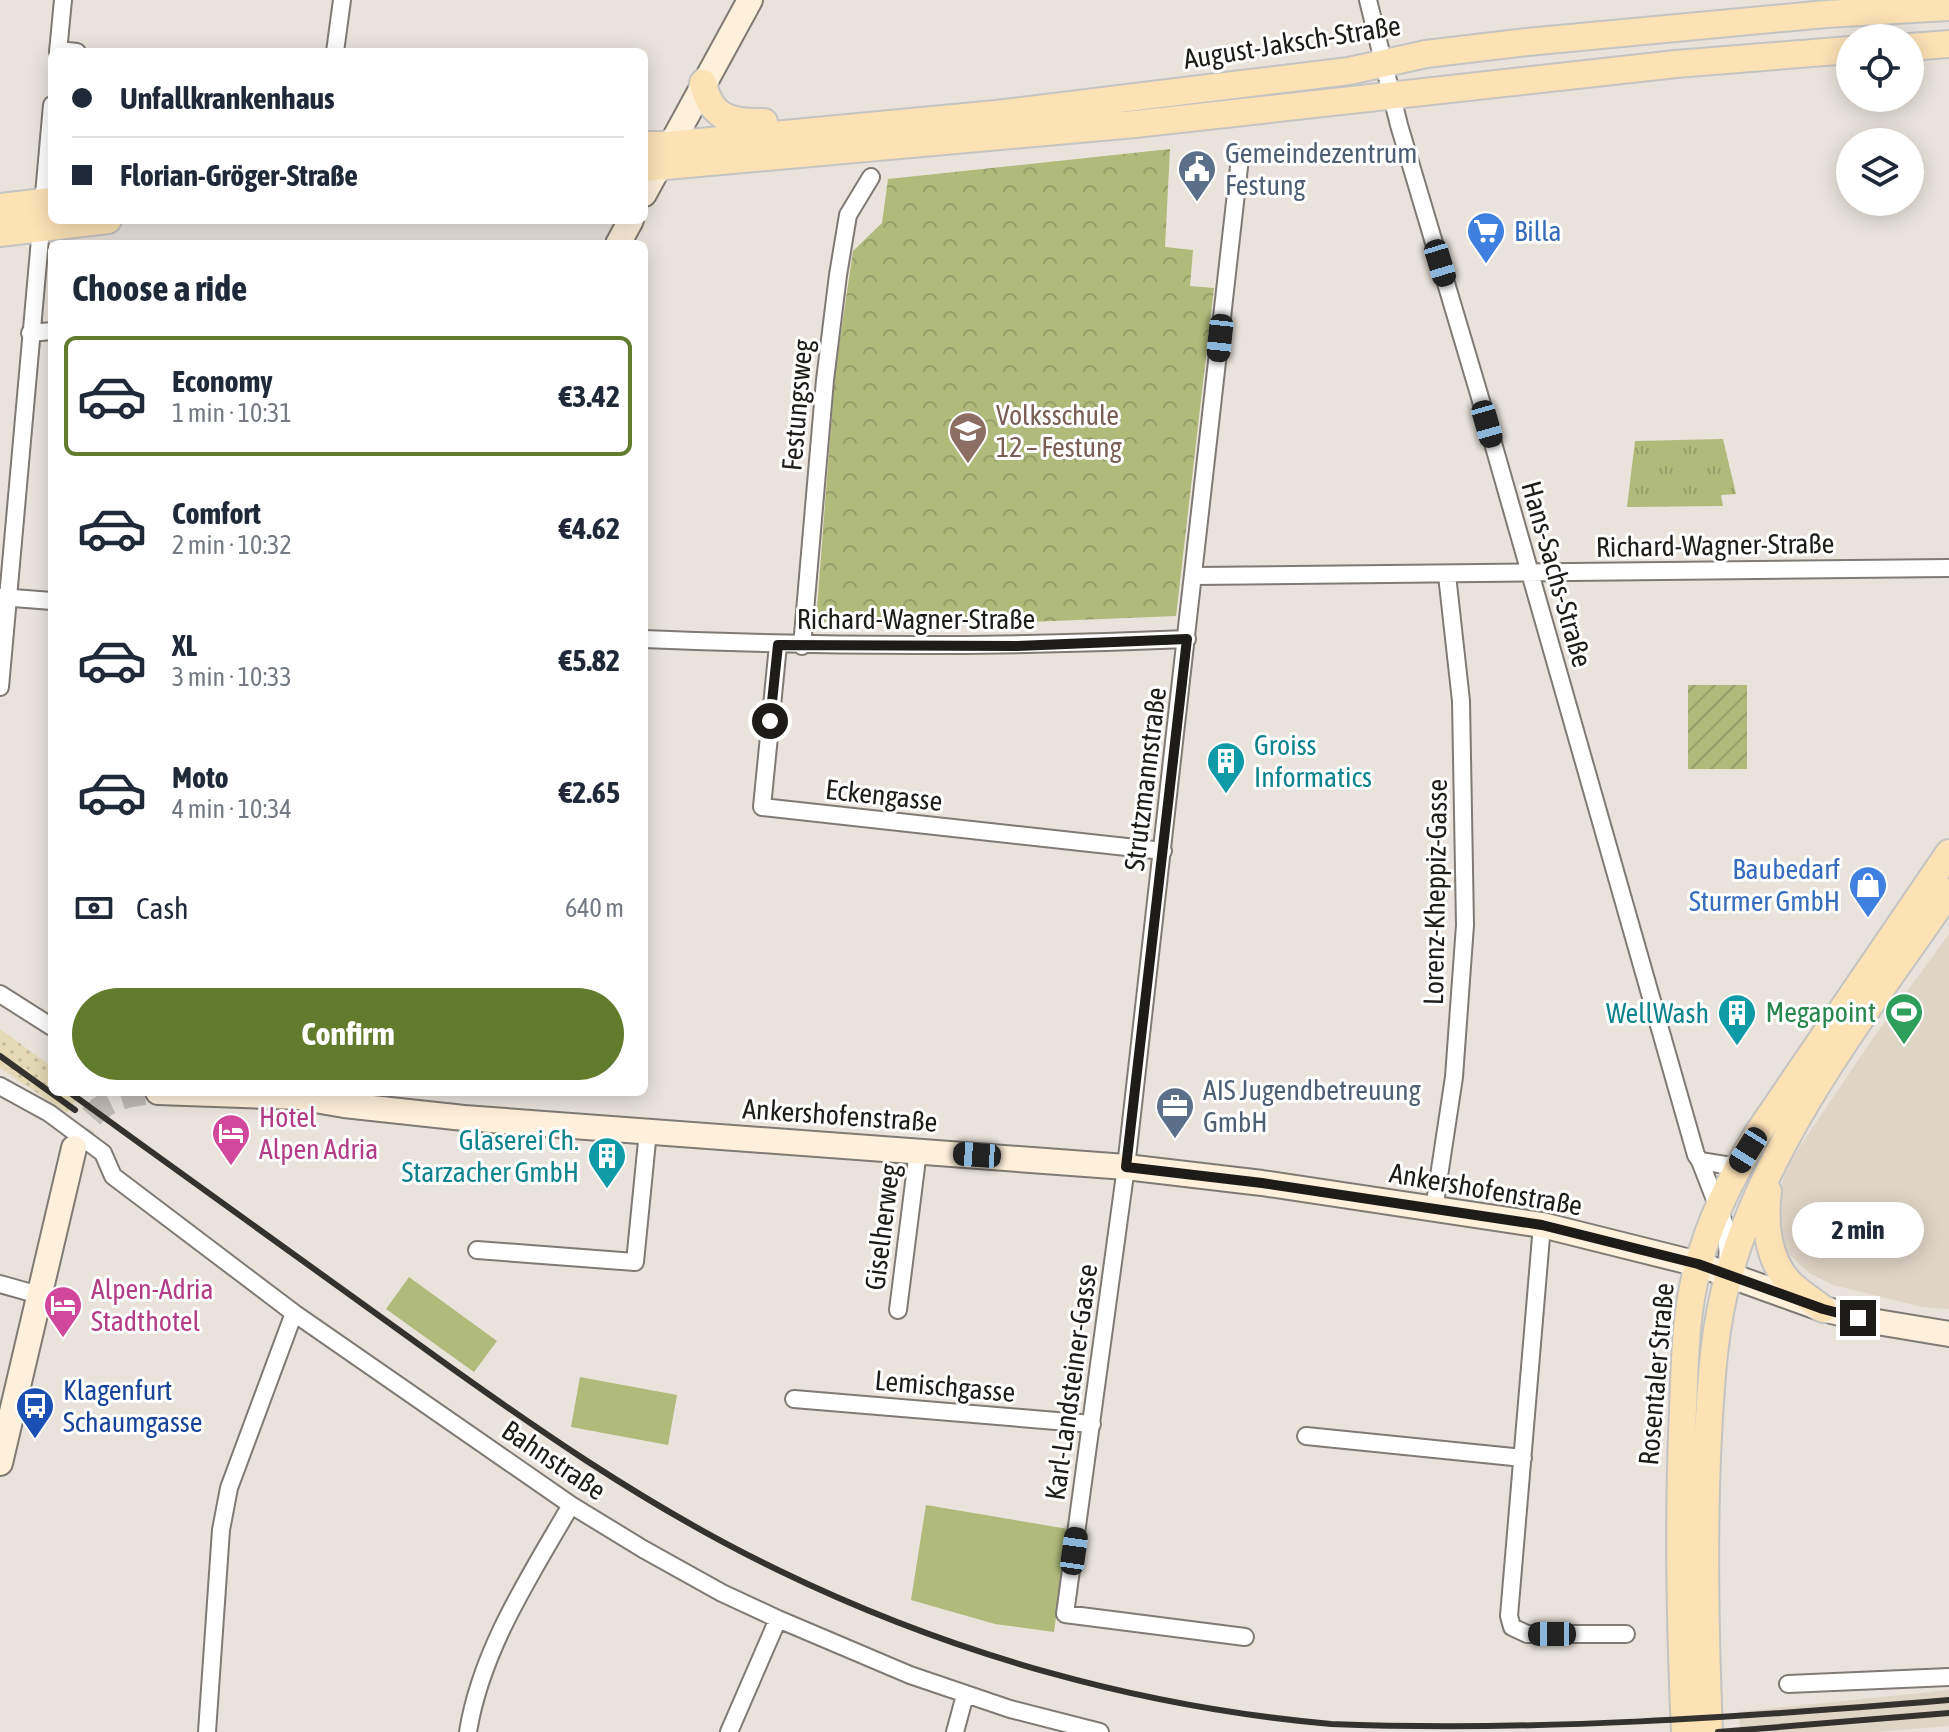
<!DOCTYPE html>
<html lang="en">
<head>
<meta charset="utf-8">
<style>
  body { margin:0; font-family:"Asap Condensed",sans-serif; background:#f2f2f3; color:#1f2937; height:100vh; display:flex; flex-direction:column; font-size:30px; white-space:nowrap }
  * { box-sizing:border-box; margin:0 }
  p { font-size:26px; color:#747a83 }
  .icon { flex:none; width:44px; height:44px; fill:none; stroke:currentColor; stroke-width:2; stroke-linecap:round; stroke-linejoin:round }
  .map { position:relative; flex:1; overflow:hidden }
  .drawer { position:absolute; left:48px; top:240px; width:600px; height:856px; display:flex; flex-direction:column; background:#fff; border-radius:12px; box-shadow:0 4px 20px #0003 }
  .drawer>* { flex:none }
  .guide { position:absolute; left:48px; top:48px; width:600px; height:176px; border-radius:12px; box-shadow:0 4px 20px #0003; display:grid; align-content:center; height:176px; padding:0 24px; background:#fff }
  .controls { position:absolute; left:1836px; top:24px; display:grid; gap:16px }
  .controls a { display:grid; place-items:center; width:88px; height:88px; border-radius:50%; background:#fff; box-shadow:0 4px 20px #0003; font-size:40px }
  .end { position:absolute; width:36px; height:36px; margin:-18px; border:10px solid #1e1c19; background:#fff; box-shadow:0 0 0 4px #fff }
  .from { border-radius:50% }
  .bubble { position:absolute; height:56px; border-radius:28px; background:#fff; box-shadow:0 4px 20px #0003; font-size:26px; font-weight:700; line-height:56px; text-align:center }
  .car { position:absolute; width:24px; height:48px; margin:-24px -12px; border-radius:10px; box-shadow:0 0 6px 2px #0007; background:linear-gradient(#222 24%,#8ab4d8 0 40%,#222 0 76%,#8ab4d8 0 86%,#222 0) }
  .guide b { display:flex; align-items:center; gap:28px; height:76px; font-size:30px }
  .guide b+b { border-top:2px solid #e0e1e3 }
  .guide i { width:20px; height:20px; background:#1f2937 }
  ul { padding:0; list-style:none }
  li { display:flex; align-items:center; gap:24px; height:120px; margin:0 16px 12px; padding:0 8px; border:4px solid transparent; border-radius:12px }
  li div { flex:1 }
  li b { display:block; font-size:30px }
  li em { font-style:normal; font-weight:700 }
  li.active { border-color:#637b2d }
  li>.icon { width:72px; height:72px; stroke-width:1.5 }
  h2 { padding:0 24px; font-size:36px; line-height:96px }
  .pay { display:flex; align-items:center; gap:20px; height:88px; padding:0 24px; font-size:30px }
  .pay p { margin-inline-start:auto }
  .button { display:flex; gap:16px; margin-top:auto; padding:16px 24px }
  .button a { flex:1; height:92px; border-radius:48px; background:#637b2d; color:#fff; font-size:32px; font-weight:700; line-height:92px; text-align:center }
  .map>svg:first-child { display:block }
  .built { fill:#dfd5c7 }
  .grass { fill:url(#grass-tufts) }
  .sand { fill:url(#sand-dots) }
  .park { fill:url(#park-crowns) }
  .garden { fill:url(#garden-furrows) }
  .pitch { fill:#b0ba7b }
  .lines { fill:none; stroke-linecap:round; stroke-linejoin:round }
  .secondary-tunnel { stroke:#c0bbb4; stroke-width:24; stroke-dasharray:24 12; stroke-linecap:butt }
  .street-casing { stroke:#7f7a73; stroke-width:20 }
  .secondary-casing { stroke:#7f7a73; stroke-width:28 }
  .primary-casing { stroke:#c4c4c3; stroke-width:30 }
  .street { stroke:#fff; stroke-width:16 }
  .secondary { stroke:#fef0da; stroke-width:24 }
  .primary { stroke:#fde2b6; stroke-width:26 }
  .rail { stroke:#34322e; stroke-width:6 }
  .route { stroke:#1e1c19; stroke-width:10 }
  .labels { text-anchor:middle; stroke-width:6; stroke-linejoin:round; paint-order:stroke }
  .street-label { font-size:28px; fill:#1e1c19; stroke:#fff }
  .service-label { font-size:28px; fill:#4e5e75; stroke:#fff; text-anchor:start }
  .shop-label { font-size:28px; fill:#366cbe; stroke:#fff; text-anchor:start }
  .education-label { font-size:28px; fill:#785e54; stroke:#fff; text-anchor:start }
  .culture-label { font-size:28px; fill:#0d838f; stroke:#fff; text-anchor:end }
  .leisure-label { font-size:28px; fill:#27864d; stroke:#fff; text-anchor:end }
  .hotel-label { font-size:28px; fill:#b23c85; stroke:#fff; text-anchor:start }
  .transit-label { font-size:28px; fill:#164399; stroke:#fff; text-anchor:start }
</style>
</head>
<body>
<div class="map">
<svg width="1949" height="1732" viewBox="0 0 1949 1732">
  <defs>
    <pattern id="grass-tufts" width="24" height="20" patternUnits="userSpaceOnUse" patternTransform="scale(2)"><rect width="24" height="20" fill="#b0ba7b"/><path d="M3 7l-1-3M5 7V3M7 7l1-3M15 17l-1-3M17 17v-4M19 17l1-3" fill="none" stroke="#979f6a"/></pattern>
    <pattern id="sand-dots" width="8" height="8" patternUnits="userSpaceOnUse" patternTransform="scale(2)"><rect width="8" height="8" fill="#e4dab5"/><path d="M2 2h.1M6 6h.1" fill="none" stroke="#c3ba9b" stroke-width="1.8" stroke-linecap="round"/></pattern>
    <pattern id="park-crowns" width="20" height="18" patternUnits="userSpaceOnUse" patternTransform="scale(2)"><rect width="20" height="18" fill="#b0ba7b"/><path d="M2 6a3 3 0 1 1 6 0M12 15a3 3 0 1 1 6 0" fill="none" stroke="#979f6a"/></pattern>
    <pattern id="garden-furrows" width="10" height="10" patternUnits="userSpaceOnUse" patternTransform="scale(2)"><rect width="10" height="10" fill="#b0ba7b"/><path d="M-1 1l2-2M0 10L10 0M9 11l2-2" fill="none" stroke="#979f6a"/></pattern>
  </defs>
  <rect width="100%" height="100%" fill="#e9e3db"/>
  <path class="built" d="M1949,934v375l-27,-2 -89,-22 -24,-12 -20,-19 -10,-20 -1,-32 6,-27 10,-20 81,-120z
    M1949,1690v36l-71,6h-137l-3,-20z"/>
  <path class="grass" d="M1723,439l13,55 -15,1 2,11 -96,1 8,-66z"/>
  <path class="sand" d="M0,1029l52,38v25h29l-14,21 -67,-45z"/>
  <path class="park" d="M1170,149l-5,98 28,3 -3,36 24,2 -38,328 -172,7 -188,-1 19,-249 18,-122 29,-28 6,-44z"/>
  <path class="garden" d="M1688,685h59v84h-59z"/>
  <path class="pitch" d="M409,1277l88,64 -23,31 -88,-63z
    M580,1377l97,18 -9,50 -97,-18z
    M926,1505l142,24 -14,103 -59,-8 -84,-24z"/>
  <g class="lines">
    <path class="secondary-tunnel" d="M74,1148c14,-43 42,-54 84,-56"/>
    <g class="street-casing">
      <path id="street" d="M1368,0l31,125 80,269 217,761 4,6 38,6
        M58,50l19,2
        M58,52l5,-52
        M335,52l7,-52
        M1240,158l-114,1009 -61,447 180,23
        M30,333l22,-2
        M1195,576l753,-8
        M0,597l52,4
        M644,639c182,8 362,8 543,0
        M778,645l-16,162 401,44
        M802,646l23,-266 13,-105 10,-60 23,-38
        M0,687l52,-582
        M0,994l52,33
        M0,1086l49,27 54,40 10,23 181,137 277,192 72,44 79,44 56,26 132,56 100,34 90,23
        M1700,1161l26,67 2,33
        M1434,1209l20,-132 11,-152 -4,-224 -14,-126
        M1542,1225l-33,391 3,11 15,7h99
        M477,1250l158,12 13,-131
        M0,1284l39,11
        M898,1310l20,-159
        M794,1399l298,25
        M1306,1436l217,22
        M1788,1684l161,-7
        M207,1732l14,-202 8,-42 65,-175
        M468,1732c13,-82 62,-156 103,-227
        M729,1732l49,-113
        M955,1732l10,-37"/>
    </g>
    <g class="secondary-casing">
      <path id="secondary" d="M644,194l106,-194
        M618,244l13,-24
        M158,1092l140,5 46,8 120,13 662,49 136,16 280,42 156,39 125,45 54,13 72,12
        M0,1463l74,-315"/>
    </g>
    <g class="primary-casing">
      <path id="primary" d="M1910,47l39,-3
        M703,83c8,36 29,40 61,39
        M644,145h24l328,-31 229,-28 124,-15 77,-17 101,-12 299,-28 123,-7
        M644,168l491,-44 541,-60 174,-14
        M0,207l52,-6
        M0,233l108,-13
        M1768,1191c-4,29 -1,67 20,90 10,11 24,19 35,28
        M1685,1732c-5,-108 -7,-214 -2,-322 2,-49 2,-97 15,-144 12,-47 35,-92 60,-133l191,-280
        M1709,1732c-4,-99 -6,-198 -1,-297 3,-54 6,-109 21,-161 40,-140 138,-263 220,-382"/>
    </g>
    <use href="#street" class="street"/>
    <use href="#secondary" class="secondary"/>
    <use href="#primary" class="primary"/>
    <path class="rail" d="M0,1056l75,54
      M69,1092c111,81 223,161 334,241 120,87 242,173 375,237 173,84 361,137 553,154 206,8 413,-7 618,-24
      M1718,1732l231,-19"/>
  </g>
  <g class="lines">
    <path class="route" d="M770,721l8,-76 239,1 170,-7 -61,528 136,16 280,42 156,39 125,45 35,9"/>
  </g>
  <defs>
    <g id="civic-pin" transform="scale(2)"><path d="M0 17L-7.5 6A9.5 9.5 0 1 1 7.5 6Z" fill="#5c6f8a" stroke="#fff"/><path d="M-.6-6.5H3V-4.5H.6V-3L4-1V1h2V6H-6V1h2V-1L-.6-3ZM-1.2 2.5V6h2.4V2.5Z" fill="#fff"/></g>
    <g id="supermarket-pin" transform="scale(2)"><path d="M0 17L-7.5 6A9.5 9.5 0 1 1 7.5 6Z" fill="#3f7fe0" stroke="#fff"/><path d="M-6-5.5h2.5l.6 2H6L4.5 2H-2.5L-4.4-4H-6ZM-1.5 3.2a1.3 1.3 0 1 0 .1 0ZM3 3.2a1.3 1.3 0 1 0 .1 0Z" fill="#fff"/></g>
    <g id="school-pin" transform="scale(2)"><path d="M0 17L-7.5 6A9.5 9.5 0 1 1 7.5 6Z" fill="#8d6e63" stroke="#fff"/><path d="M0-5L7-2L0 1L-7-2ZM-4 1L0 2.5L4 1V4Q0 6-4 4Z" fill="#fff"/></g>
    <g id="building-pin" transform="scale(2)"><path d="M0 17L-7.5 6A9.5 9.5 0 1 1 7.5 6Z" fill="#0f9aa8" stroke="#fff"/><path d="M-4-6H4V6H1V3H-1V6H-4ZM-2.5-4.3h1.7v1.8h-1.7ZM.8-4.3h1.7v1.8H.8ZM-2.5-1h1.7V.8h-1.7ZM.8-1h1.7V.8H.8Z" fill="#fff"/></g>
    <g id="shop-pin" transform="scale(2)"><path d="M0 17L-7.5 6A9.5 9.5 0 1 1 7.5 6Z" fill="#3f7fe0" stroke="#fff"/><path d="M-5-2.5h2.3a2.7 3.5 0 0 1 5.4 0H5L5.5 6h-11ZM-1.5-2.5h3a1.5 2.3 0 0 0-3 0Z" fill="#fff"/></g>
    <g id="stadium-pin" transform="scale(2)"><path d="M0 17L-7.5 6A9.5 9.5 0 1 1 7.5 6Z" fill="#2e9e5b" stroke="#fff"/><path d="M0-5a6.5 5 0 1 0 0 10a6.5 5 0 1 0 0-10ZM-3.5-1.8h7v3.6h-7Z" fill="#fff"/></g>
    <g id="office-pin" transform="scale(2)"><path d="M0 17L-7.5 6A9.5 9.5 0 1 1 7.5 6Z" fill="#5c6f8a" stroke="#fff"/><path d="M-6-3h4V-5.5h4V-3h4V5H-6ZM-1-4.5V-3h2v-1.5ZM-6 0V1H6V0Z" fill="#fff"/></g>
    <g id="hotel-pin" transform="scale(2)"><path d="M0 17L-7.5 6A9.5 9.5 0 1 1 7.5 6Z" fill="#d1479c" stroke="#fff"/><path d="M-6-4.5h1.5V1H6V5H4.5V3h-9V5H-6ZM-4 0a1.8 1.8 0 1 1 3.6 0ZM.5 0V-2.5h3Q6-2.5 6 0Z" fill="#fff"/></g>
    <g id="bus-pin" transform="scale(2)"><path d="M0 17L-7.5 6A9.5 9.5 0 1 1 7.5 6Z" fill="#1a4fb4" stroke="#fff"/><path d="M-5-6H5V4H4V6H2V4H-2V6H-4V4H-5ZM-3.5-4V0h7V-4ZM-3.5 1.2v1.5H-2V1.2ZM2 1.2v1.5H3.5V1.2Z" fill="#fff"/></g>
  </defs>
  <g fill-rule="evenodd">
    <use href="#civic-pin" x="1197" y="169"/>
    <use href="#supermarket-pin" x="1486" y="231"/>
    <use href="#school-pin" x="968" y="431"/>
    <use href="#building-pin" x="1226" y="761"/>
    <use href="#shop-pin" x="1868" y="885"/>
    <use href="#stadium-pin" x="1904" y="1012"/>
    <use href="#building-pin" x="1737" y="1013"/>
    <use href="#office-pin" x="1175" y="1106"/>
    <use href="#hotel-pin" x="231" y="1133"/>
    <use href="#building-pin" x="607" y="1156"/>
    <use href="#hotel-pin" x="63" y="1305"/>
    <use href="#bus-pin" x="35" y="1406"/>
  </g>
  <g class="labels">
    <g class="street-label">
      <text transform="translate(1292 42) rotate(-9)" y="10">August-Jaksch-Straße</text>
      <text transform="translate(797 405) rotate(-85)" y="10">Festungsweg</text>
      <text transform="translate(1715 545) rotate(-1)" y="10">Richard-Wagner-Straße</text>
      <text transform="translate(1557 574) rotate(74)" y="10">Hans-Sachs-Straße</text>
      <text x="916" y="629">Richard-Wagner-Straße</text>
      <text transform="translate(1145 779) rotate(-83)" y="10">Strutzmannstraße</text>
      <text transform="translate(884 795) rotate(6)" y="10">Eckengasse</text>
      <text transform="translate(1435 892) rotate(-89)" y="10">Lorenz-Kheppiz-Gasse</text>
      <text transform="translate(840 1115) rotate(4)" y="10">Ankershofenstraße</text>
      <text transform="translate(1486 1189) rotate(10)" y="10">Ankershofenstraße</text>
      <text transform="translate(882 1227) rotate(-83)" y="10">Giselherweg</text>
      <text transform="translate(1656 1374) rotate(-85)" y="10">Rosentaler Straße</text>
      <text transform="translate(1071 1382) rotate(-82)" y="10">Karl-Landsteiner-Gasse</text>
      <text transform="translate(945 1386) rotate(5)" y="10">Lemischgasse</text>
      <text transform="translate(554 1460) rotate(34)" y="10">Bahnstraße</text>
    </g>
    <g class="service-label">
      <text x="1225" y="163">Gemeindezentrum<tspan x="1225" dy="32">Festung</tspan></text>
      <text x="1203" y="1100">AIS Jugendbetreuung<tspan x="1203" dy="32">GmbH</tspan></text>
    </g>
    <g class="shop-label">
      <text x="1514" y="241">Billa</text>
      <text x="1840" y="879" text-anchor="end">Baubedarf<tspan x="1840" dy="32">Sturmer GmbH</tspan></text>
    </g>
    <g class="education-label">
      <text x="996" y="425">Volksschule<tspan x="996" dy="32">12 – Festung</tspan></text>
    </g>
    <g class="culture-label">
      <text x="1254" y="755" text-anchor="start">Groiss<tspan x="1254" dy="32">Informatics</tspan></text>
      <text x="1709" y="1023">WellWash</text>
      <text x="579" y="1150">Glaserei Ch.<tspan x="579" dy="32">Starzacher GmbH</tspan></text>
    </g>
    <g class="leisure-label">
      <text x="1876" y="1022">Megapoint</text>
    </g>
    <g class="hotel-label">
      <text x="259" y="1127">Hotel<tspan x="259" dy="32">Alpen Adria</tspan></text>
      <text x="91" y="1299">Alpen-Adria<tspan x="91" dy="32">Stadthotel</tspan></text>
    </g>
    <g class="transit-label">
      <text x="63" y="1400">Klagenfurt<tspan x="63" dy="32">Schaumgasse</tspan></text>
    </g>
  </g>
</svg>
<div class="controls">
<a><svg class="icon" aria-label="locate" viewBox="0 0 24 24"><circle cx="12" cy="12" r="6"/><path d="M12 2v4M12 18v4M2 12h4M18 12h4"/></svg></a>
<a><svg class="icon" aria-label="layers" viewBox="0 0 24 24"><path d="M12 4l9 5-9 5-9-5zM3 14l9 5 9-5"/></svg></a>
</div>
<i class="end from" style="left:770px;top:721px"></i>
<i class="end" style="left:1858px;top:1318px"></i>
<div class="bubble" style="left:1792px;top:1202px;width:132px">2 min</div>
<i class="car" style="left:1440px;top:263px;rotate:163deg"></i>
<i class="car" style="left:1220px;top:338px;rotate:186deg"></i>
<i class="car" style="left:1487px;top:424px;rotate:164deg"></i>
<i class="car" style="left:1748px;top:1150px;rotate:212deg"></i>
<i class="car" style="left:977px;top:1155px;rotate:274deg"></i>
<i class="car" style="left:1074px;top:1551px;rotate:8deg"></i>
<i class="car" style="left:1552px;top:1634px;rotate:270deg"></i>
<div class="guide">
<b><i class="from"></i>Unfallkrankenhaus</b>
<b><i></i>Florian-Gröger-Straße</b>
</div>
<section class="drawer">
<h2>Choose a ride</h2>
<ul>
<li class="active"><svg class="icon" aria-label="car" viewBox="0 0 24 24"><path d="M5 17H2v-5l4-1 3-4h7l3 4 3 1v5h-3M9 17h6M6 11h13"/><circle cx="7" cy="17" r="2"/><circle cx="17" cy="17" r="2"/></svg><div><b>Economy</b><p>1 min · 10:31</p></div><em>€3.42</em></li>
<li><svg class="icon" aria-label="car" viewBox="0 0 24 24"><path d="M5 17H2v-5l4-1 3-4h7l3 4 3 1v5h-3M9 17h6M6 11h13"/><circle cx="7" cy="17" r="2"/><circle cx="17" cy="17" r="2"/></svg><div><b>Comfort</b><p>2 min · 10:32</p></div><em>€4.62</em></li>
<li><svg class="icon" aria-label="car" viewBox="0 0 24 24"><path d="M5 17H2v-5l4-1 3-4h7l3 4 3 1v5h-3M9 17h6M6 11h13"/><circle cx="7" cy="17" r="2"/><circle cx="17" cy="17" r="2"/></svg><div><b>XL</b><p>3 min · 10:33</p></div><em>€5.82</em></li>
<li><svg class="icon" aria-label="car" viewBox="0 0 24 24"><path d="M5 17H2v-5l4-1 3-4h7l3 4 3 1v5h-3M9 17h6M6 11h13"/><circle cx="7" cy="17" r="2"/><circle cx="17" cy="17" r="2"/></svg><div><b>Moto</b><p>4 min · 10:34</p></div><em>€2.65</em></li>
</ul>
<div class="pay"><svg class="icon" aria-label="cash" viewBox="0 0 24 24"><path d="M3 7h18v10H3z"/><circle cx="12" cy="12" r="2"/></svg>Cash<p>640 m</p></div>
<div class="button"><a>Confirm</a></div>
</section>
</div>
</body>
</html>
